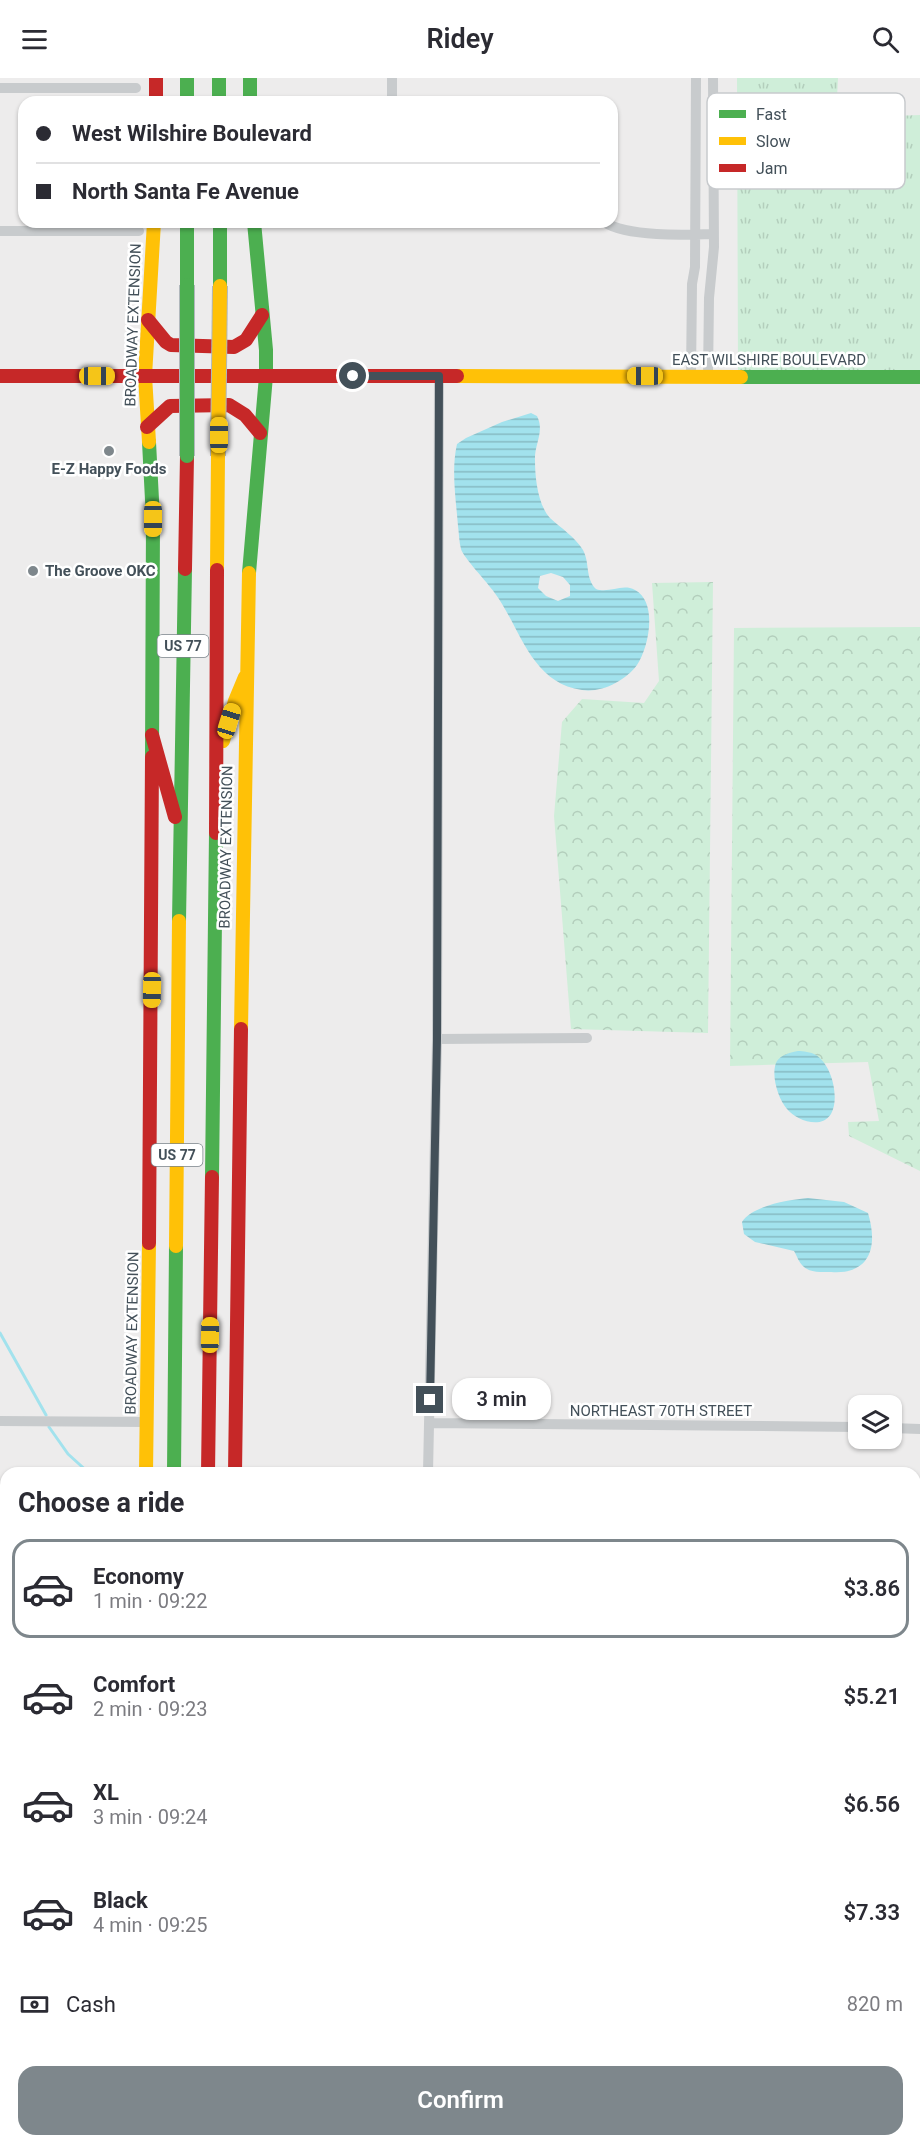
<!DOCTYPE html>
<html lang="en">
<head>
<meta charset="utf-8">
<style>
  body { margin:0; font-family:Roboto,sans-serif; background:#f7f7f7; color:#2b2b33; height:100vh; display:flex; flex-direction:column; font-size:22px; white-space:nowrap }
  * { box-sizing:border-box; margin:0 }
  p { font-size:20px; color:#7c7c81 }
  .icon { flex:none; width:33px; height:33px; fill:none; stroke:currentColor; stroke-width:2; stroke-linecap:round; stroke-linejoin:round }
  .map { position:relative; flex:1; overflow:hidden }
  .sheet { position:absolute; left:0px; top:1389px; width:921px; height:680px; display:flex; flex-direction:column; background:#fff; border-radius:18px 18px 0 0; box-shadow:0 2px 4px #0004 }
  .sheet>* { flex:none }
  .hud { position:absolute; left:18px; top:18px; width:600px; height:132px; border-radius:18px; box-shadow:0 2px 4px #0004; display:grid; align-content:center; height:132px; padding:0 18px; background:#fff }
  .fabs { position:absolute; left:848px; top:1317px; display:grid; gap:12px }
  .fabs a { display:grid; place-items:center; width:54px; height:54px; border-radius:12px; background:#fff; box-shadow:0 2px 4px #0004; font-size:30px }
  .end { position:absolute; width:27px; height:27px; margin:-14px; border:8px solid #435059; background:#fff; box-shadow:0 0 0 3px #fff }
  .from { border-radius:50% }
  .bubble { position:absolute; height:42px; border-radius:18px; background:#fff; box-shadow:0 2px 4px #0004; font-size:20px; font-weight:600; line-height:42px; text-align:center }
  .car { position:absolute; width:18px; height:36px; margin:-18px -9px; border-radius:8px; box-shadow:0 0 4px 2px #0007; background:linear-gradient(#f5c518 24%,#345 0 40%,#f5c518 0 76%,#345 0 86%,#f5c518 0) }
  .hud b { display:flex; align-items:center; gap:21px; height:57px; font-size:22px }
  .hud b+b { border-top:2px solid #e1e1e2 }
  .hud i { width:15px; height:15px; background:#2b2b33 }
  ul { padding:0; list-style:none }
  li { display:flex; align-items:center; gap:18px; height:99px; margin:0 12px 9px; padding:0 6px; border:3px solid transparent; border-radius:18px }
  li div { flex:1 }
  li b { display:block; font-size:22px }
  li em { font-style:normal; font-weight:600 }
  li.on { border-color:#7e878c }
  li>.icon { width:54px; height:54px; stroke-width:1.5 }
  h2 { padding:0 18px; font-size:27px; line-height:72px }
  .pay { display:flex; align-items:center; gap:15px; height:66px; padding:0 18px; font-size:22px }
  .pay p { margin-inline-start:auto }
  .button { display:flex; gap:12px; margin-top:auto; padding:12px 18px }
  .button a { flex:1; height:69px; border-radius:18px; background:#7e878c; color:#fff; font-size:24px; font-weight:600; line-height:69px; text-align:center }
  header { display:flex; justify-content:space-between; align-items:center; height:78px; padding:0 18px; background:#fff; font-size:27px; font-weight:600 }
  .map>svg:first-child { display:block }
  .commercial { fill:#f5efe6 }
  .grass { fill:url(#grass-tufts) }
  .forest { fill:url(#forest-crowns) }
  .water { fill:url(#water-rules); fill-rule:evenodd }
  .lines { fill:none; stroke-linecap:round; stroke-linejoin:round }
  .stream { stroke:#a2e2ed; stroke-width:3 }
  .street { stroke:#c8cbcd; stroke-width:10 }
  .fast { stroke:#4caf50; stroke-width:14 }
  .slow { stroke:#ffc107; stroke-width:14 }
  .jam { stroke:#c62828; stroke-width:14 }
  .fast-bridge-casing { stroke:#b0b7bc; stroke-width:16; stroke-linecap:butt }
  .slow-bridge-casing { stroke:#b0b7bc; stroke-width:16; stroke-linecap:butt }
  .fast-bridge { stroke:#4caf50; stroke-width:14 }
  .slow-bridge { stroke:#ffc107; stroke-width:14 }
  .route { stroke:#435059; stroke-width:8 }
  .poi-dot { fill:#7e878c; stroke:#fff; stroke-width:2 }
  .labels { text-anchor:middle; stroke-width:5; stroke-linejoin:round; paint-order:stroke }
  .shield { fill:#fff; stroke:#7b848b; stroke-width:1.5 }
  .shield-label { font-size:14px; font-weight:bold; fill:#435059 }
  .street-label { font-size:15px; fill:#435059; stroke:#fff }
  .poi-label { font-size:15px; font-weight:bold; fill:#435059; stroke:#fff }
  .key { fill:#fff; stroke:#c7cacd; stroke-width:1.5 }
  .key-label { font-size:16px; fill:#435059 }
</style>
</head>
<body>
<header><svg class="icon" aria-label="menu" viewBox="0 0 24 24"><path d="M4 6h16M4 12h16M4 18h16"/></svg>Ridey<svg class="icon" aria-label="search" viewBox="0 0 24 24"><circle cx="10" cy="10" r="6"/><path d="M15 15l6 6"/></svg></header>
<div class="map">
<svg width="920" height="2068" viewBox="0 0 920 2068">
  <defs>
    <pattern id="grass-tufts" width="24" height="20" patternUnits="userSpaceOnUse" patternTransform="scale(1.5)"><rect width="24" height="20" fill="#cfeed9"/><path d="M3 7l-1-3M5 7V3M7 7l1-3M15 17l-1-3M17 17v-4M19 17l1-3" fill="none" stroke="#b3cebc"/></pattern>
    <pattern id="forest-crowns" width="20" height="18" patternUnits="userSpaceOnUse" patternTransform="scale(1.5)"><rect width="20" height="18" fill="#cfeed9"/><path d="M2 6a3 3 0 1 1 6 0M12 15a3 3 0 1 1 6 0" fill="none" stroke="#b3cebc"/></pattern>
    <pattern id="water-rules" width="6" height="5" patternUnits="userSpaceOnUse" patternTransform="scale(1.5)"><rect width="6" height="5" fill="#a2e2ed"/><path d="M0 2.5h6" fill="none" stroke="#86bac3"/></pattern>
  </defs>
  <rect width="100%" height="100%" fill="#edecec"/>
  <path class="commercial" d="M0,2033h6v29l113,1 -1,5h-118z"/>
  <path class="grass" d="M737,0h101l-1,20 56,18 27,-1v256h-182z"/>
  <path class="forest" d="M713,504l-5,451 -137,-4 -17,-213 8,-94 20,-23 62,4 15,-22 -7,-98z
    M920,549v544l-71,-35 -1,-14 31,-1 -11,-59 -138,4 4,-438z
    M920,1652v117h-5v-116z"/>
  <path class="water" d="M531,335l6,3c8,16 -3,28 -2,45 0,17 3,44 15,57 11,10 25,19 33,32 7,13 2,28 13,39 13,5 26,-6 39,1 23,12 14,57 2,75 -12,16 -35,28 -55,25 -52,-7 -62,-64 -88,-98 -6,-9 -31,-35 -33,-43 -2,-7 -2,-16 -3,-23 -2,-26 -7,-56 -1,-82l9,-6 36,-16zM551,495l12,4 7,8v11l-12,5 -12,-5 -8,-8 2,-12z
    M798,973c5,0 13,1 18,4 16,10 24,43 15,59 -10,16 -35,6 -44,-5 -9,-10 -17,-36 -10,-48 4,-6 14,-9 21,-10z
    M808,1120l36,4 24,11c10,33 3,62 -37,59 -9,0 -20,1 -27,-5 -5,-4 -7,-11 -10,-16l-39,-9 -11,-8 -2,-12c11,-17 47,-22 66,-24z"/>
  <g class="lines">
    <path class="stream" d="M0,1255l46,82
      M49,1349l19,27 21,19
      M915,1696h5"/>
    <path class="street" d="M392,0v24
      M0,10h136
      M604,144c23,15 81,13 109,12
      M0,153h139
      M691,298l1,-92 3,-17 1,-189
      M708,299l1,-79 5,-51 -1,-169
      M437,961l150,-1
      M0,1343l147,1
      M429,1345l429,4
      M891,1350l29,1
      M428,1395l9,-434 2,-663
      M0,1884h6
      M915,1998h5
      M0,2021h6
      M429,2068v-6
      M571,2068l22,-6
      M911,2068v-6"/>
    <path class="fast" d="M187,0v24
      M219,0v24
      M250,0v24
      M187,144v63
      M220,144v64
      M741,299h179
      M149,364l4,77 -1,238
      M249,495l17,-197v-26l-12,-128
      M179,843l6,-352
      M212,1099l4,-344
      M174,1395l2,-227
      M131,2062v6
      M199,2062v6"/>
    <path class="slow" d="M457,298l284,1
      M149,364l-4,-66 9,-154
      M217,492l1,-114
      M223,663l12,-40 10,-24
      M241,951l8,-456
      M176,1168l3,-325
      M146,1395l3,-230"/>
    <path class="jam" d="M156,0v24
      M148,242l18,22 5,3 63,2 12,-7 16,-25
      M0,298h457
      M147,349l23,-21 59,-1 16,10 15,18
      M185,491l2,-113
      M152,657l23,82
      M216,755l1,-263
      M149,1165l3,-486
      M208,1395l4,-296
      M235,1395l6,-444
      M164,2062v6
      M231,2062v6"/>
    <g class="fast-bridge-casing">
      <path id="fast-bridge" d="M187,207v171"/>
    </g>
    <g class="slow-bridge-casing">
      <path id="slow-bridge" d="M218,378l2,-170"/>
    </g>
    <use href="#fast-bridge" class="fast-bridge"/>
    <use href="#slow-bridge" class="slow-bridge"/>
  </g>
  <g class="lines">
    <path class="route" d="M353,298h86l-2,663 -7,361"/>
  </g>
  <g class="poi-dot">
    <circle cx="109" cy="373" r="6"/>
    <circle cx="33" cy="493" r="6"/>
  </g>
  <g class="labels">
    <g class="shield">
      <rect x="157.5" y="557" width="51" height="22" rx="4.5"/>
      <rect x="151.5" y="1066" width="51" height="22" rx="4.5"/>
    </g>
    <g class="shield-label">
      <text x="183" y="573">US 77</text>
      <text x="177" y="1082">US 77</text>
    </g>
    <g class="street-label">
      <text transform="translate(133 247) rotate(-88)" y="5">BROADWAY EXTENSION</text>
      <text x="769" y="287">EAST WILSHIRE BOULEVARD</text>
      <text transform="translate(226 769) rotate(-89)" y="5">BROADWAY EXTENSION</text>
      <text transform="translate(132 1255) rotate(-89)" y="5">BROADWAY EXTENSION</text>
      <text x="661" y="1338">NORTHEAST 70TH STREET</text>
    </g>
    <g class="poi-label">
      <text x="109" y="396">E-Z Happy Foods</text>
      <text x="45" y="498" text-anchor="start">The Groove OKC</text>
    </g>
  </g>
  <rect x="707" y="15" width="198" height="96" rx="9" class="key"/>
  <rect x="719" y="32" width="27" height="8" fill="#4caf50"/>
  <rect x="719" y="59" width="27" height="8" fill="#ffc107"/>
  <rect x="719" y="86" width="27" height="8" fill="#c62828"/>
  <g class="key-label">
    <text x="756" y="42">Fast</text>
    <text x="756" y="69">Slow</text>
    <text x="756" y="96">Jam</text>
  </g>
</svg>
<div class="fabs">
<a><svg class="icon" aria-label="layers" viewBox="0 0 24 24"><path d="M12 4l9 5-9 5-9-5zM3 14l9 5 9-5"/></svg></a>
</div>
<i class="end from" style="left:353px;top:298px"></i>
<i class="end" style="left:430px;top:1322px"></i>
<div class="bubble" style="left:452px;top:1300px;width:99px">3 min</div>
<i class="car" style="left:97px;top:298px;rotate:90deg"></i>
<i class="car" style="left:645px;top:298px;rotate:270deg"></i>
<i class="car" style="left:219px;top:357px;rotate:0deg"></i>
<i class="car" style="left:153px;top:441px;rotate:180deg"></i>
<i class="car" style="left:229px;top:643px;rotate:17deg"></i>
<i class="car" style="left:152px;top:912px;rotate:181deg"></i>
<i class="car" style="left:210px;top:1257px;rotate:1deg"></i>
<div class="hud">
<b><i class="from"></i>West Wilshire Boulevard</b>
<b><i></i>North Santa Fe Avenue</b>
</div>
<section class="sheet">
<h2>Choose a ride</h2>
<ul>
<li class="on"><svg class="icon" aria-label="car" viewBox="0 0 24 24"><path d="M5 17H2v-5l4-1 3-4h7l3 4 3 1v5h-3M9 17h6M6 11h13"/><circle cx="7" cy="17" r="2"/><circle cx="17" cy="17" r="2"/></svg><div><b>Economy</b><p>1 min · 09:22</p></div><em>$3.86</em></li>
<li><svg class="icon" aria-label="car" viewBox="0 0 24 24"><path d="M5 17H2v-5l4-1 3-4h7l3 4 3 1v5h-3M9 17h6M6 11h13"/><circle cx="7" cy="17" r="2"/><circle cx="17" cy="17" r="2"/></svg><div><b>Comfort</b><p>2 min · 09:23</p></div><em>$5.21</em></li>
<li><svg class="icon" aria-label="car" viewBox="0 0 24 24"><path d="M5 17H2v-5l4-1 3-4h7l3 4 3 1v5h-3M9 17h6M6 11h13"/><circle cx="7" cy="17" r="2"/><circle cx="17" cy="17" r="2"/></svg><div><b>XL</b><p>3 min · 09:24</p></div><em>$6.56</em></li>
<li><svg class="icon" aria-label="car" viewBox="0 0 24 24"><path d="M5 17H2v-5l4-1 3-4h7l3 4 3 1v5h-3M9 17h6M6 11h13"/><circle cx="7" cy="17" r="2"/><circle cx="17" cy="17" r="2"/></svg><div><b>Black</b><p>4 min · 09:25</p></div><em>$7.33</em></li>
</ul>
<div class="pay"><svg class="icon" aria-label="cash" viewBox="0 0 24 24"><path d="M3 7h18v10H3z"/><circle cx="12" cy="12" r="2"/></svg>Cash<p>820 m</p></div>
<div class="button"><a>Confirm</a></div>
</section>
</div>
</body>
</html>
